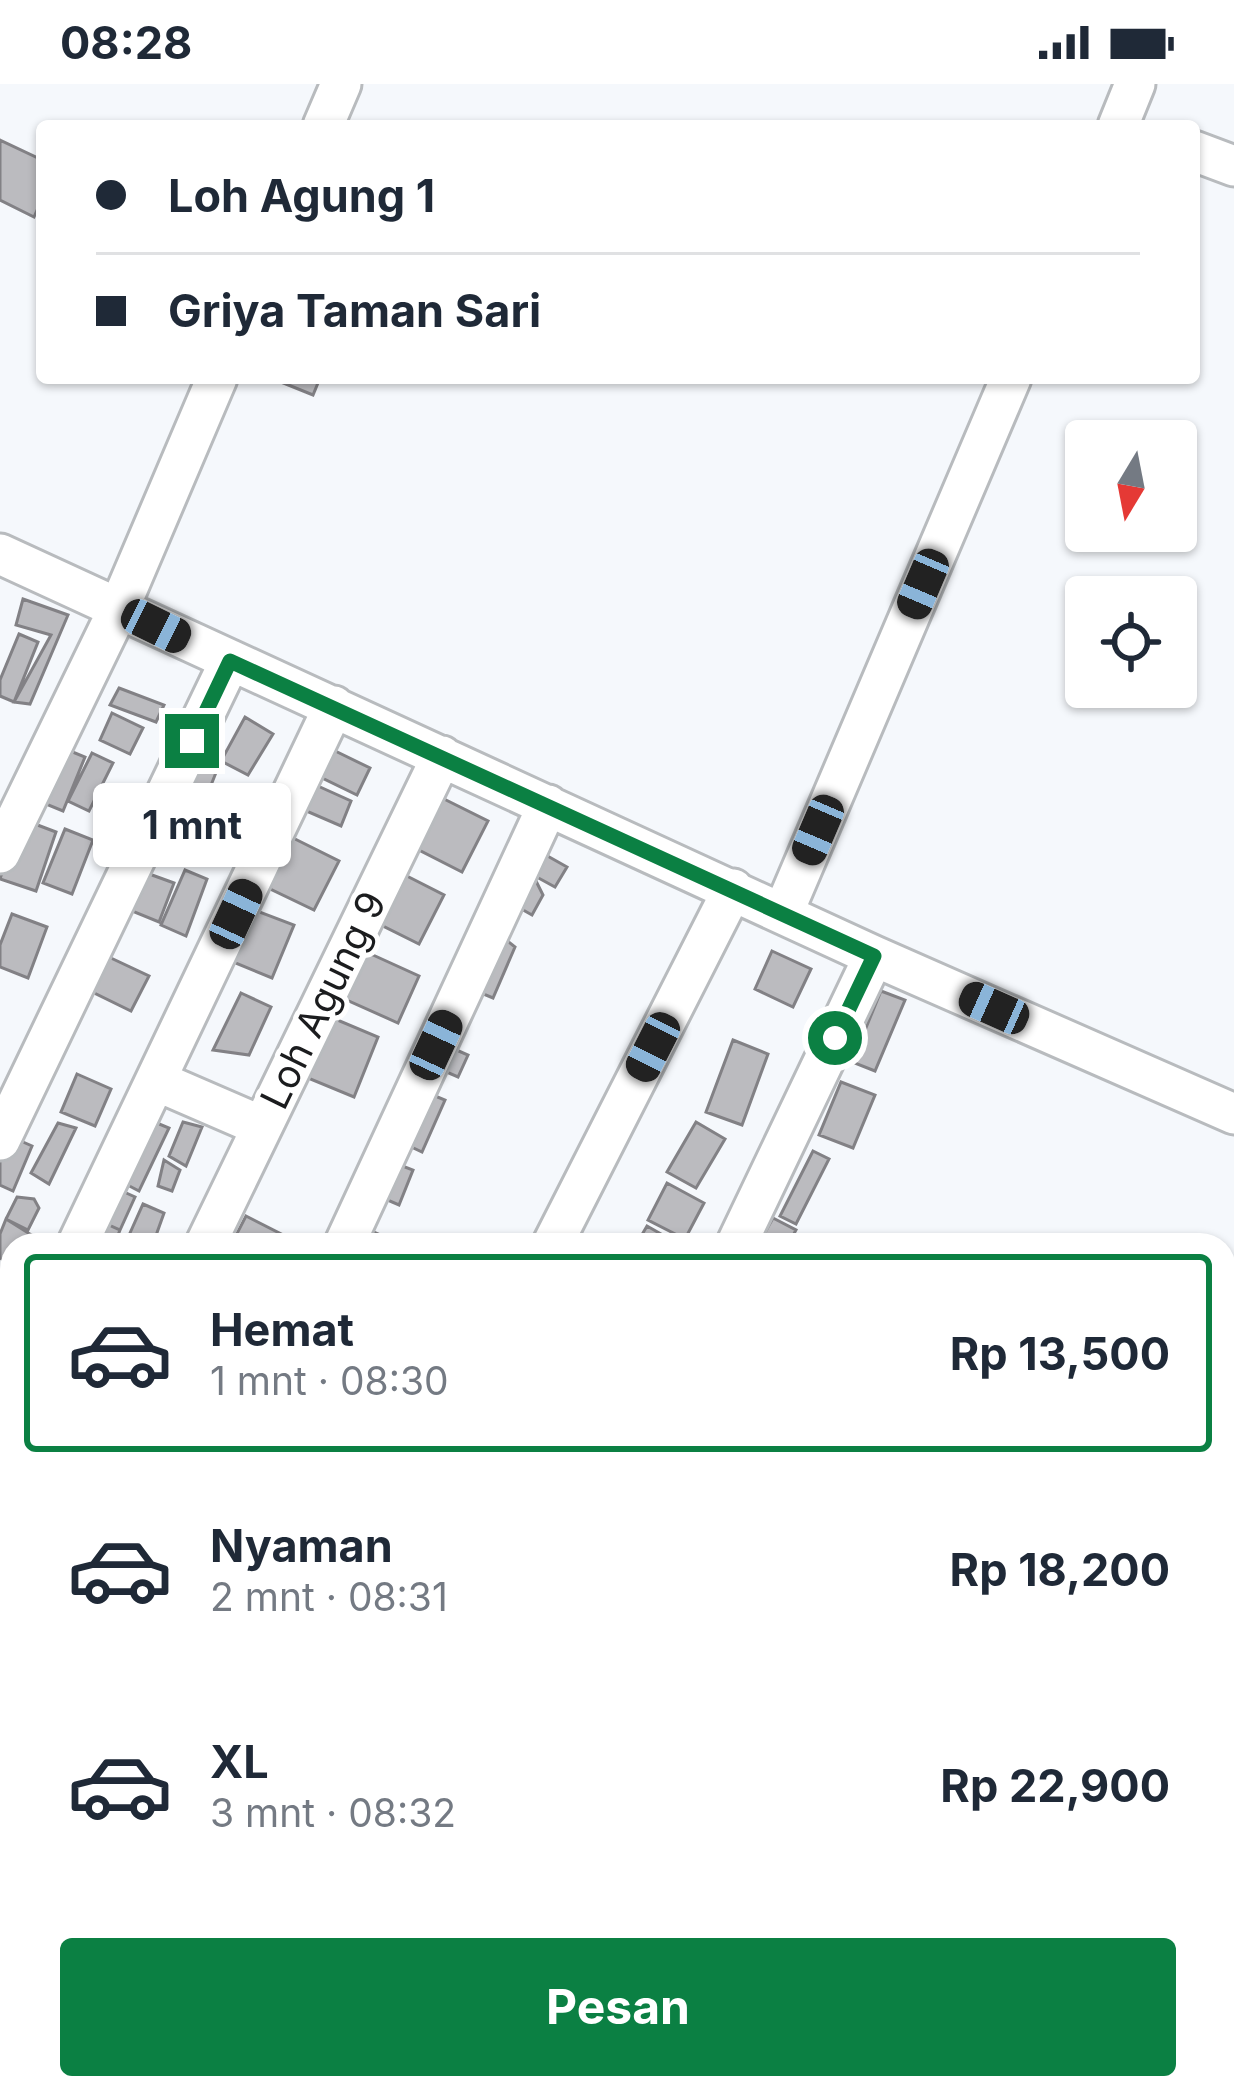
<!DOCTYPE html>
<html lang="id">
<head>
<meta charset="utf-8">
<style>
  body { margin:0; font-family:Inter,sans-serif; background:#f2f2f3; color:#1f2937; height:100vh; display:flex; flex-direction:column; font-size:45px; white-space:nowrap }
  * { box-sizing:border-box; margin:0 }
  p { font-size:39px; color:#747a83 }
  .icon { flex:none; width:66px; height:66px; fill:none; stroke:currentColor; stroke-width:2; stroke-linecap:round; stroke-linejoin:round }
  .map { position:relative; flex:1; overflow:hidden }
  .sheet { position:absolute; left:0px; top:1149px; width:1236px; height:867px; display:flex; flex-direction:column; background:#fff; border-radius:36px 36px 0 0; box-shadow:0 3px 9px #0004 }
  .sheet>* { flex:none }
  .guide { position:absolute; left:36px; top:36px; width:1164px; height:264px; border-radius:12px; box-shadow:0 3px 9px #0004; display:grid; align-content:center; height:264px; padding:0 60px; background:#fff }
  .needle { width:78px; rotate:190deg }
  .tools { position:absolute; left:1065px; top:336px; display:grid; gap:24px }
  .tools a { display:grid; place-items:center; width:132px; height:132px; border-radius:12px; background:#fff; box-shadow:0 3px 9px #0004; font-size:60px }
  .end { position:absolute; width:54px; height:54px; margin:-27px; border:15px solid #0b8043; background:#fff; box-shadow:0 0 0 6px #fff }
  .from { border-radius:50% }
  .bubble { position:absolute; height:84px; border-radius:12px; background:#fff; box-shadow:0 3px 9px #0004; font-size:39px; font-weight:700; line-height:84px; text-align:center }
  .car { position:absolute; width:36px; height:72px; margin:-36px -18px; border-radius:15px; box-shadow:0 0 9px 3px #0007; background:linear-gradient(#222 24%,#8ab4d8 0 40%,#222 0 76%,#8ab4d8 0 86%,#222 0) }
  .guide b { display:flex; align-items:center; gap:42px; height:114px; font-size:45px }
  .guide b+b { border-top:3px solid #e0e1e3 }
  .guide i { width:30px; height:30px; background:#1f2937 }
  ul { padding:21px 0 0; list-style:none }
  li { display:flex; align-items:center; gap:36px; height:198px; margin:0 24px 18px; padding:0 36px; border:6px solid transparent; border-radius:12px }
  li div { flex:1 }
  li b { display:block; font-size:45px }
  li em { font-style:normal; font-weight:700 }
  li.current { border-color:#0b8043 }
  li>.icon { width:108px; height:108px; stroke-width:1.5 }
  .primary-button { display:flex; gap:24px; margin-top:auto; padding:24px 60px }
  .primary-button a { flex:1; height:138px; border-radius:12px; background:#0b8043; color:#fff; font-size:48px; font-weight:700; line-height:138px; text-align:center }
  .status { display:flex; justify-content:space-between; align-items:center; height:84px; padding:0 60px; background:#fff; direction:ltr }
  .status svg { height:33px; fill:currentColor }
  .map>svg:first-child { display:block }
  .building { fill:#bbbbbf; stroke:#828185; stroke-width:3 }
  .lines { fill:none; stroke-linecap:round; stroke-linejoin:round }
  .street-casing { stroke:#b8bbbe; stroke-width:45 }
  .secondary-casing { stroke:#b8bbbe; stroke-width:60 }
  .street { stroke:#fff; stroke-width:39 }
  .secondary { stroke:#fff; stroke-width:54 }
  .route { stroke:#0b8043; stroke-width:15 }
  .labels { text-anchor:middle; stroke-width:10; stroke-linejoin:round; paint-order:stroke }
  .street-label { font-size:39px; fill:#1b1c1e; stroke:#fff }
</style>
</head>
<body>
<div class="status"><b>08:28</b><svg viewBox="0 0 49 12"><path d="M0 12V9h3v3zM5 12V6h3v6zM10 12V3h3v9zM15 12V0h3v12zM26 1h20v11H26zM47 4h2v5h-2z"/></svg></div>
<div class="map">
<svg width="1234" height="2015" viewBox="0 0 1234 2015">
  <rect width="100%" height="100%" fill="#f5f8fc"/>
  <path class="building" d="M0,56l42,20v39l-8,18 -34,-17z
    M271,294h49l-7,17z
    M23,515l45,16 -38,89 -16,-2 37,-67 -35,-10z
    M19,550l19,8 -24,60 -14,-6v-16z
    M119,604l45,17 -8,17 -46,-17z
    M112,629l31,15 -13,26 -30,-14z
    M245,633l28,17 -25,41 -27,-14z
    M58,662l27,11 -22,54 -27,-11z
    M325,662l45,22 -13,27 -45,-22z
    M92,669l21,10 -24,48 -21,-10z
    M190,671l29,10 -17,43 -34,-10z
    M309,698l42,19 -10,25 -44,-19z
    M217,705l14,6 -12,32 -23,-8z
    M168,714l22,8 -14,32 -26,-11z
    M442,714l46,23 -26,51 -45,-23z
    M19,734l37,14 -20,59 -36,-12z
    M192,741l20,6 -11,26 -21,-12z
    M65,745l28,11 -21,54 -29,-11z
    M287,751l52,26 -25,49 -52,-25z
    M544,770l23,13 -12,20 -22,-12z
    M185,786l22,9 -21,57 -25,-11z
    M141,787l33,12 -15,39 -32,-13z
    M399,788l45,23 -25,49 -46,-23z
    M533,791l10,20 -11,20 -16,-9z
    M254,826l40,15 -22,53 -39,-16z
    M12,830l35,13 -19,51 -28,-11v-22z
    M500,851l15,12 -22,51 -17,-7z
    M362,866l57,26 -21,47 -58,-26z
    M96,867l53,25 -18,35 -51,-25z
    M772,867l39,18 -18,38 -38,-18z
    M881,907l24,9 -30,71 -23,-9z
    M241,909l30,14 -22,48 -36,-5z
    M328,932l50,21 -24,60 -51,-21z
    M733,956l35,14 -26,71 -36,-13z
    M445,961l23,10 -10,22 -23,-10z
    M77,990l34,15 -16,37 -34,-14z
    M841,998l34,13 -22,53 -34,-13z
    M423,1007l22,9 -23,52 -21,-10z
    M152,1037l17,7 -30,63 -23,-12z
    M183,1038l19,5 -16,39 -17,-10z
    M696,1038l29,17 -29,49 -29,-16z
    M58,1039l18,5 -27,56 -18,-11z
    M7,1051l25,11 -19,45 -13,-6v-33z
    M813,1067l16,8 -33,65 -16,-8z
    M164,1076l16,10 -8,21 -14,-5z
    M392,1078l21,8 -14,35 -21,-9z
    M667,1099l37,20 -19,36 -37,-19z
    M113,1103l22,10 -15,33 -22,-10z
    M17,1113l17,2 5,9 -11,22 -22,-11z
    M143,1120l21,9 -10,28 -24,-8z
    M246,1132l41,21 -4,8h-52z
    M773,1134l23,12 -8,15h-30z
    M6,1135l35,22 -2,4h-27v21l-12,-8v-24z
    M98,1136l22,10 -6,15h-24z
    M647,1142l28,16 -2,3h-37z
    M362,1143l23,10 -4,8h-28z
    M0,1336l12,5 -3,25 -9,-4z
    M1224,1539l10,6v22l-10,16z
    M1224,1661l10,5v55l-10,-5z
    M1224,1811l10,2 -10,39z
    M619,2004h70l-4,11h-70z
    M739,2004h39l-6,11h-30l-6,-3z
    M791,2004h85l12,7 -2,4h-100z"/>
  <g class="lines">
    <g class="street-casing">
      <path id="street" d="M323,42l18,-42
        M1118,42l17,-42
        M1194,67l40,15
        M0,470l874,402 360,158
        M0,769l119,-245 98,-230
        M783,829l228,-535
        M157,997l104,45
        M0,1056l230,-479
        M77,1161l257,-539
        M205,1161l237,-489
        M344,1161l204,-440
        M552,1161l181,-356
        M736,1161l138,-289
        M2,1318l10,-22
        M1224,1487l10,4
        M1224,1882l10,5
        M716,2015l5,-11"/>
    </g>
    <g class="secondary-casing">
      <path id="secondary" d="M1224,1430l10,-21
        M934,2015l6,-11"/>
    </g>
    <use href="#street" class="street"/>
    <use href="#secondary" class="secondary"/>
  </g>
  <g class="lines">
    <path class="route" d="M192,657l38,-80 644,295 -39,82"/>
  </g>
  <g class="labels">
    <g class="street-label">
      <text transform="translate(323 916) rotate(-64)" y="14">Loh Agung 9</text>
    </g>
  </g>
</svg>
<div class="tools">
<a><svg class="needle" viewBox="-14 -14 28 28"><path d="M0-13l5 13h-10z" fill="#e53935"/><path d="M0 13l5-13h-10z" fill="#747a83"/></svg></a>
<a><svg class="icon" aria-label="locate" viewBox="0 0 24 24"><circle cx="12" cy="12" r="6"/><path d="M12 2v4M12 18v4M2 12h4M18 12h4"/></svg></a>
</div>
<i class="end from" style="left:835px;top:954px"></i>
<i class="end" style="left:192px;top:657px"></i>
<div class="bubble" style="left:93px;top:699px;width:198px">1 mnt</div>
<i class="car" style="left:923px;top:500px;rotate:203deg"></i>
<i class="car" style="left:156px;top:542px;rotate:116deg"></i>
<i class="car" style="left:818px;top:746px;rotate:203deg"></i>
<i class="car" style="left:236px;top:830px;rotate:25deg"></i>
<i class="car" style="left:994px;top:924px;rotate:294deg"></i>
<i class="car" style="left:436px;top:961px;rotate:25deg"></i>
<i class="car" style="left:653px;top:963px;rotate:207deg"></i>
<div class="guide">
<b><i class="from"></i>Loh Agung 1</b>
<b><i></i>Griya Taman Sari</b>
</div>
<section class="sheet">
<ul>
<li class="current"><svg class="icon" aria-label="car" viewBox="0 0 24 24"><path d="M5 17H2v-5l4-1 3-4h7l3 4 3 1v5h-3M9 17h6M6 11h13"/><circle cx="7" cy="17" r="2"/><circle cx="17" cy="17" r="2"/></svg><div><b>Hemat</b><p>1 mnt · 08:30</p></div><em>Rp 13,500</em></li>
<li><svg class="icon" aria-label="car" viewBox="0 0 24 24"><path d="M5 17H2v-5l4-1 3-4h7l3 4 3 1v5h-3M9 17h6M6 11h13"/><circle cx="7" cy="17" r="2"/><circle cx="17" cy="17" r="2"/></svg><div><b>Nyaman</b><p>2 mnt · 08:31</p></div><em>Rp 18,200</em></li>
<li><svg class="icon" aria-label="car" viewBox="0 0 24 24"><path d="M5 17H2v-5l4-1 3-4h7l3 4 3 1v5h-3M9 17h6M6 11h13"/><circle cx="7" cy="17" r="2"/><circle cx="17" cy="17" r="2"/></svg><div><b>XL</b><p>3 mnt · 08:32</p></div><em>Rp 22,900</em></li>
</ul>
<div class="primary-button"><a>Pesan</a></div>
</section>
</div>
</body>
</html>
